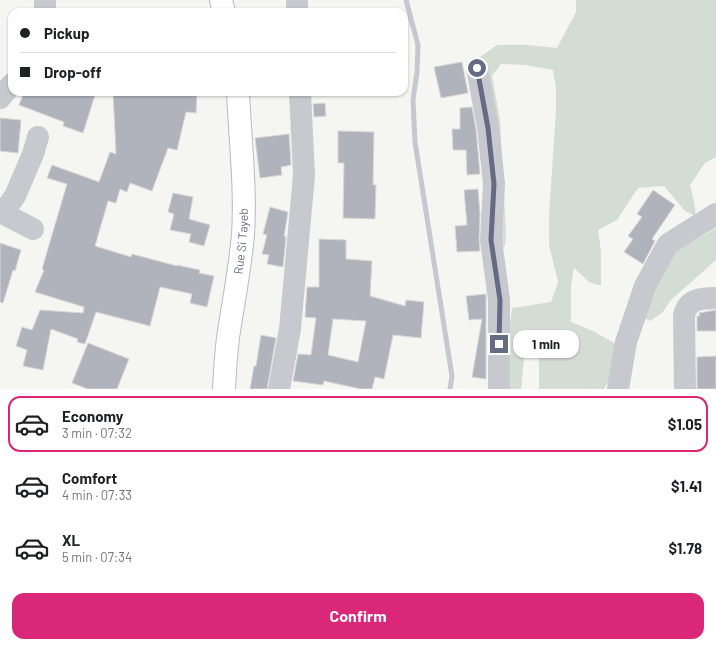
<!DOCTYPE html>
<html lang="en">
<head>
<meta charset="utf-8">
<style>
  body { margin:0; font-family:Barlow,sans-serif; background:#f2f2f2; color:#202124; height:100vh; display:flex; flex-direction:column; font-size:15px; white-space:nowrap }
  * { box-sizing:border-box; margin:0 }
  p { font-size:13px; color:#757577 }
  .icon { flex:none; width:22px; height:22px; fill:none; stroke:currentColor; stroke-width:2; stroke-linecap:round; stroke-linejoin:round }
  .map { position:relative; height:389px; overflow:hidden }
  .sheet { display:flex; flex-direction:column; background:#fff; flex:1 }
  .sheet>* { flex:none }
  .guide { position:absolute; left:8px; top:8px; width:400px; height:88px; border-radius:12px; box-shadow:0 1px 3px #0004; display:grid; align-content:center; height:88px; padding:0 12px; background:#fff }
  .end { position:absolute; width:18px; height:18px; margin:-9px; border:5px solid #656b84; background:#fff; box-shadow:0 0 0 2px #fff }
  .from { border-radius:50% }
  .bubble { position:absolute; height:28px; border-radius:12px; background:#fff; box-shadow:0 1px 3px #0004; font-size:13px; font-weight:700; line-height:28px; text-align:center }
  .guide b { display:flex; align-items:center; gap:14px; height:38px; font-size:15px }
  .guide b+b { border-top:1px solid #e0e0e0 }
  .guide i { width:10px; height:10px; background:#202124 }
  ul { padding:7px 0 0; list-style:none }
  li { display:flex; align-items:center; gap:12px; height:56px; margin:0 8px 6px; padding:0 4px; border:2px solid transparent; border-radius:12px }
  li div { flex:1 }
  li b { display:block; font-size:15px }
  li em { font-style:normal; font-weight:700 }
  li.active { border-color:#db2777 }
  li>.icon { width:36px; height:36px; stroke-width:1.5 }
  .action { display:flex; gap:8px; margin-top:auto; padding:8px 12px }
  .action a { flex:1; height:46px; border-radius:12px; background:#db2777; color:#fff; font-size:16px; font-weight:700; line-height:46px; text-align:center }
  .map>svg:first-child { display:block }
  .green { fill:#d4ddd4 }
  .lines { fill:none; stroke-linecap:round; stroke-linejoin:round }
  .stream { stroke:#c4c8d1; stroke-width:5 }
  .building { fill:#b1b3bc; stroke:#d7d7d5; fill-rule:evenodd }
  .major-casing { stroke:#b8babf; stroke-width:24 }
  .minor { stroke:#c8c9ce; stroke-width:22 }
  .major { stroke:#fff; stroke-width:22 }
  .route { stroke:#656b84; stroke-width:5 }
  .labels { text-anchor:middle; stroke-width:4; stroke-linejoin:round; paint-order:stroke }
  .street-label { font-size:12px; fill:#656b84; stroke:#fff }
</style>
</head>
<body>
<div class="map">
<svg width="716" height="389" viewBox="0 0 716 389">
  <rect width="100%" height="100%" fill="#f5f6f2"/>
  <path class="green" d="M576,0h140v157l-11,6 -15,22 4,16 2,15 -11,-5 -21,-25 -26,2 -21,32 -19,10 3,21v35l-12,-4 -15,-14 -3,19v35l22,9 25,14 -9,35 -5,9h-65v-37l-14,-3 -4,40h-12l1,-66 2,-15 39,-6 7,-20 -9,-37v-30l7,-105v-21l-3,-19 -27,-5 -25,-1 -9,12 8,44 6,114 -1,12 -6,3 -8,-125 -11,-67 17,-12h30l30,3 19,-36z
    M716,228v32l-45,40 -9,13 -12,8 -7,-4 14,-35 16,-29z"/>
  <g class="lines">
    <path class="stream" d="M406,0l12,45 -1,27 -4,28 2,42 37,234 -2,13"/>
  </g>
  <path class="building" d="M462,62l6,31 -27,5 -7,-31z
    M24,92h72l-13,41 -20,-7 1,-4 -45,-17z
    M113,92h84l-1,21 -10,-1 -9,38 -9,-2 -16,43 -22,-8 -3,9 -7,-3 -4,14 -8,-2 -13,45 36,11 1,-3 45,12v-1l23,5 -1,3 15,3 -7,31 -17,-4 2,-9 -32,-7 -10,39 -54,-14 -11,32 -8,-2 1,-3 -27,-10 -8,41 -20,-4 4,-16 -11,-4 6,-19 10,3 8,-20 43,3 1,-6 -49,-15 9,-22 -2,-1 25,-85 -20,-6 5,-13 47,17 11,-30 6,2z
    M325,103l1,13 -12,1 -1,-13z
    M472,107l4,22 4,45 -13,1 -1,-25h-13l-1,-21h8v-21z
    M0,118l21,2 -3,33 -18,-2z
    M338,131l36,1 -1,53h3l-1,34 -32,-1 1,-55h-6z
    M289,134l2,31 -10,2 1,8 -22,3 -5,-40z
    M478,189l2,26 -1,24 1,12 -23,1 -2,-26 12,-1 -3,-35z
    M653,190l22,15 -23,34 3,2 -12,23 -19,-12 9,-13 -5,-3 14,-19 -5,-3z
    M173,193l20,4 -4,22 21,6 -6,21 -15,-4 2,-8 -21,-4 4,-16 -6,-2z
    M270,207l18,5 -4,24 2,1 -3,30 -16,-3 2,-9 -7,-1 5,-19 -4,-1z
    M319,239l27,1v19l26,2 -2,35 35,10 1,-6 18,2 -3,36 -28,-3 -9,44 -9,-2 -3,12h-11l-37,-8 -1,4 -30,-4 5,-27 13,1 5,-37 -11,-1 2,-30h12zM333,319l33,2 -8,41 -30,-7z
    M0,243l21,7 -6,21 -2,-1 -10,33 -3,-1z
    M486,294v85l-14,-2 10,-58 -13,1 -3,-24z
    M716,310v21h-19v-15h3l-1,-3z
    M261,335l15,3 -9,51h-17l4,-23h2z
    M88,343l41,16 -12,30h-29l-16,-6z
    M716,356v33h-19v-32z"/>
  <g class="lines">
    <g class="major-casing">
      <g id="major">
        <path d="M221,0l3,12"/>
        <path id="s1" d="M224,389c1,-19 2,-39 5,-58 5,-32 11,-63 14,-96 3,-48 -3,-95 -5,-143"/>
      </g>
    </g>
    <path class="minor" d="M45,0v12
      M297,0v12
      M477,68l11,59 6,57 -3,56 8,60v89
      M0,98l12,-14
      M0,212l33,17
      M3,213l12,-17 18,-42 5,-17
      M279,389l11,-60 14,-154 -4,-83
      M618,389l8,-47 19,-56 23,-42 48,-30
      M685,389l-1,-73c3,-17 17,-18 32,-18"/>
    <use href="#major" class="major"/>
  </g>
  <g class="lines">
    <path class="route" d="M477,68l11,60 6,56 -3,56 9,60 -1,44"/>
  </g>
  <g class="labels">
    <g class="street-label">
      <text dy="4" stroke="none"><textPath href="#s1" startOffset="149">Rue Si Tayeb</textPath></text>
    </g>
  </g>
</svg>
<i class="end from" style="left:477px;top:68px"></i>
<i class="end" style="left:499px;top:344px"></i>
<div class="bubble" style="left:513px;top:330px;width:66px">1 min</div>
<div class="guide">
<b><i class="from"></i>Pickup</b>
<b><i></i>Drop-off</b>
</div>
</div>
<section class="sheet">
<ul>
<li class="active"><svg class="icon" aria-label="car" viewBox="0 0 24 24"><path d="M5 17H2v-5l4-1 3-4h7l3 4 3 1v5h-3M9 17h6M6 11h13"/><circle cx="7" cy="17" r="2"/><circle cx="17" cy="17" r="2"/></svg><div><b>Economy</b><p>3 min · 07:32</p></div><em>$1.05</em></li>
<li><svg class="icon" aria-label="car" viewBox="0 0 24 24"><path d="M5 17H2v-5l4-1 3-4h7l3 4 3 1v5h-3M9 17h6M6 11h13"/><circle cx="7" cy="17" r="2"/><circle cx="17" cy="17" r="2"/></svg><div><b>Comfort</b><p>4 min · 07:33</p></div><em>$1.41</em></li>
<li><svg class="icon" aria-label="car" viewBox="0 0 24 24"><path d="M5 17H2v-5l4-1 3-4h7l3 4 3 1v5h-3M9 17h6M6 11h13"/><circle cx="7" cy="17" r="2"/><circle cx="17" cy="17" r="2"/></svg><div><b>XL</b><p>5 min · 07:34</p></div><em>$1.78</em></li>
</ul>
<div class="action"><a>Confirm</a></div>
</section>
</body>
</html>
